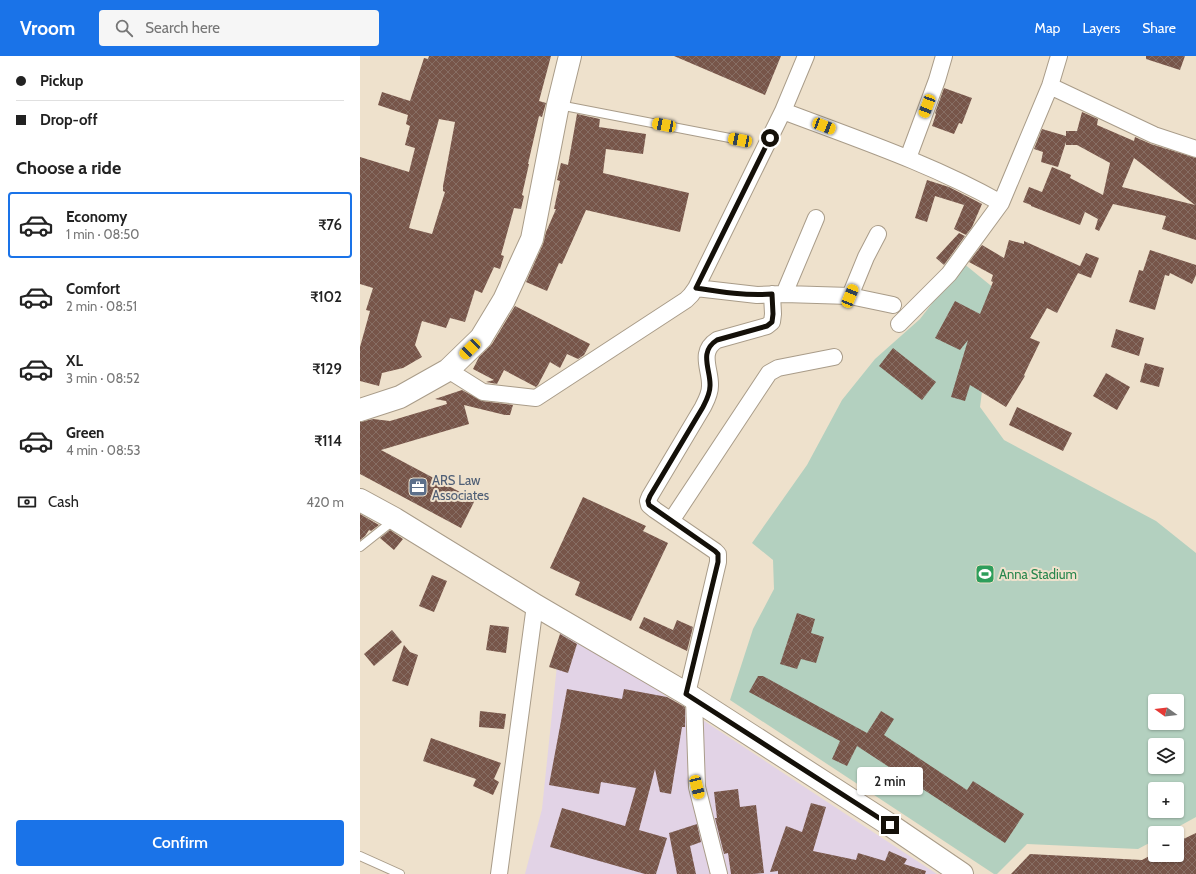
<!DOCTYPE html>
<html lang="en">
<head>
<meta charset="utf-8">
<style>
  body { margin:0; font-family:Cabin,sans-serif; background:#f6f6f6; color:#222; height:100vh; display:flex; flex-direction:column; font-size:15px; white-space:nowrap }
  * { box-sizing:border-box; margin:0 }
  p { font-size:13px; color:#767676 }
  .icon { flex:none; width:22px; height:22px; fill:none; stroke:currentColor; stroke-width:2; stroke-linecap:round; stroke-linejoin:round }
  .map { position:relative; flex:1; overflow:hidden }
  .details { display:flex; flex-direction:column; background:#fff; width:360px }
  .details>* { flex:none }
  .top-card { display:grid; align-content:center; height:88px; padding:0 16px; background:#fff }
  .needle { width:26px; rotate:285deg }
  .buttons { position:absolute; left:788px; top:638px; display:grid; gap:8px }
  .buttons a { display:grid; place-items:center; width:36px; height:36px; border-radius:4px; background:#fff; box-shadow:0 1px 3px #0004; font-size:20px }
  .end { position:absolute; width:18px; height:18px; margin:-9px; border:5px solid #141009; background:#fff; box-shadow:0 0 0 2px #fff }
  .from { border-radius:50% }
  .bubble { position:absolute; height:28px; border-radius:4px; background:#fff; box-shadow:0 1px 3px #0004; font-size:13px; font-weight:600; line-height:28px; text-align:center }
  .car { position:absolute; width:12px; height:24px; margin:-12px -6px; border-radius:5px; box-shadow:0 0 3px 1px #0007; background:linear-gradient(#f5c518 24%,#345 0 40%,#f5c518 0 76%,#345 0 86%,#f5c518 0) }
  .top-card b { display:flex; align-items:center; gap:14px; height:38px; font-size:15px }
  .top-card b+b { border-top:1px solid #e0e0e0 }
  .top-card i { width:10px; height:10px; background:#222 }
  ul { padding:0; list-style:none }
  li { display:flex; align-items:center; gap:12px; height:66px; margin:0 8px 6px; padding:0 8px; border:2px solid transparent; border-radius:4px }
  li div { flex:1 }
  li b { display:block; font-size:15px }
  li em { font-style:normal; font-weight:600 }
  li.active { border-color:#1a73e8 }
  li>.icon { width:36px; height:36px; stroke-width:1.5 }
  h2 { padding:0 16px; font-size:18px; line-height:48px }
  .pay { display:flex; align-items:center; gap:10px; height:44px; padding:0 16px; font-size:15px }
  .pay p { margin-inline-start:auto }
  .button { display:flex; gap:8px; margin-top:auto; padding:8px 16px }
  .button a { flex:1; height:46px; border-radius:4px; background:#1a73e8; color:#fff; font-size:16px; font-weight:600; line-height:46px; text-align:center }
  header { display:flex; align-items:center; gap:24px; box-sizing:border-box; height:56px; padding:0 20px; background:#1a73e8; color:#fff }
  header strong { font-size:19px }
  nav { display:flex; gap:22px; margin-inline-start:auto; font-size:14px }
  .search { width:280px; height:36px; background:#f6f6f6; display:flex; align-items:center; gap:10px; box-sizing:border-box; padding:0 14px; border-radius:4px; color:#767676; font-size:15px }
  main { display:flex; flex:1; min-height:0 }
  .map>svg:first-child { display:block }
  .commercial { fill:#e2d3e6 }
  .pitch { fill:#b3d0bf; fill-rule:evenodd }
  .building { fill:url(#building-cross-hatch); fill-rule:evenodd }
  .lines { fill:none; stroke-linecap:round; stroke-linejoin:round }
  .service-casing { stroke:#a99c89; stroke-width:10 }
  .minor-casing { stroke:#a99c89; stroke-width:18 }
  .primary-casing { stroke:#a99c89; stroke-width:24 }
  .trunk-casing { stroke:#a99c89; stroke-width:24 }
  .service { stroke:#fff; stroke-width:8 }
  .minor { stroke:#fff; stroke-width:16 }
  .primary { stroke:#fff; stroke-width:22 }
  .trunk { stroke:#fff; stroke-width:22 }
  .route { stroke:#141009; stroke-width:5 }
  .labels { text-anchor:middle; stroke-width:4; stroke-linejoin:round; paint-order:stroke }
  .service-label { font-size:13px; fill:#4e5e75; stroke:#eee1cc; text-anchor:start }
  .leisure-label { font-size:13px; fill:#27864d; stroke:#eee1cc; text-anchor:start }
</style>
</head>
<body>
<header>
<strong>Vroom</strong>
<div class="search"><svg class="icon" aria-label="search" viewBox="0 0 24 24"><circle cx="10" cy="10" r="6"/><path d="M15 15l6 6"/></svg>Search here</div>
<nav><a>Map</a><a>Layers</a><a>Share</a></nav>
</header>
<main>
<section class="details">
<div class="top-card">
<b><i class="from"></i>Pickup</b>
<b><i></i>Drop-off</b>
</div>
<h2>Choose a ride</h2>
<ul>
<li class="active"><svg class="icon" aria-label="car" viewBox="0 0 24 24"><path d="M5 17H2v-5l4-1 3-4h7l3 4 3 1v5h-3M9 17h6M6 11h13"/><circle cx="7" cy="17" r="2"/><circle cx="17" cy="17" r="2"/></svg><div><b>Economy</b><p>1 min · 08:50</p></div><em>₹76</em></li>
<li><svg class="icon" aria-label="car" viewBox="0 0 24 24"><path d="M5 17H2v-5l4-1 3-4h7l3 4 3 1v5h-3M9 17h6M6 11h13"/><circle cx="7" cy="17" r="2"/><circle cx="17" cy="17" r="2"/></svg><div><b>Comfort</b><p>2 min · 08:51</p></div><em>₹102</em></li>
<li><svg class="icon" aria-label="car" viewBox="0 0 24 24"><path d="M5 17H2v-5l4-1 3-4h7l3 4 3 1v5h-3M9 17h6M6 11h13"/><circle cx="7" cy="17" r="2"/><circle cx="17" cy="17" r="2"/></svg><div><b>XL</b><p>3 min · 08:52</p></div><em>₹129</em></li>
<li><svg class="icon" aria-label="car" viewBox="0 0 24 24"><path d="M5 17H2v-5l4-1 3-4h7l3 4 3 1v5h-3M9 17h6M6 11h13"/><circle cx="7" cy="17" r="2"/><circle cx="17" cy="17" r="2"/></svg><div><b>Green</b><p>4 min · 08:53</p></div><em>₹114</em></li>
</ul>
<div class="pay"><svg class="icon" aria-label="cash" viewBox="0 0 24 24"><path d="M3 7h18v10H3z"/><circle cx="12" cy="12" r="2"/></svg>Cash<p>420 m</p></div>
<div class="button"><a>Confirm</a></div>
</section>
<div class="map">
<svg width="836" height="818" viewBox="0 0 836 818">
  <defs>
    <pattern id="building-cross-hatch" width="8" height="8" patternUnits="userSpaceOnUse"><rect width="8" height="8" fill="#775549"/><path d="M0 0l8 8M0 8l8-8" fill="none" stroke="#876e64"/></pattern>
  </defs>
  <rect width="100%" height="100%" fill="#eee1cc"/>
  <path class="commercial" d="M201,571l376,247h-412l17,-65z"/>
  <path class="pitch" d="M603,207l32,26 -15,118 24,33 152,81 40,32v264l-29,16h-12v7l-17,9 -111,-5 -30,30h-3l-264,-174 23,-71 21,-40 -1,-29 -21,-17 55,-78 35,-65 33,-41 45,-40zM795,645h22v22h-22zM795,689h22v22h-22zM795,733h22v22h-22z"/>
  <path class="building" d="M69,0h122l-12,45 7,2 -4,14 -3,-1 -11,48h1l-7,31 2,1 -3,13 -7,-1 -13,47 3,1 -4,13 -6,-2 -12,26 -7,-3 -10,32 -15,-4 -4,10 -24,-7 -7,24 7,12 -19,11 -21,5 -3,13 -19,-5v-34l10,-36 -4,-1 7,-22 -13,-4v-127l49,15 6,-24 -10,-3 5,-19 -4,-2 2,-9 -30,-10 4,-13 28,9 14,-43 4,1zM79,63l16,3 -12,64v5l2,1 -13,42 -23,-6z
    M314,0h107l-16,39z
    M786,0h39l-5,14 -34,-11z
    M584,32l28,10 -10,26 -3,-1 -5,11 -22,-8 4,-12 -1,-1z
    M722,56l16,7 -1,6 37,16 1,-4 16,7 45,14v82l-34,-11 4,-13 -53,-12 -14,27 -4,-2 3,-10 -13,-7 -5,13 -49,-19v-1l-8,-3 6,-15 13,5 10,-25 19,8 -1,3 33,17 7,-32 -33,-18h-11v-3l-8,25 -17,-5 2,-10 -9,-3 8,-20 24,7v-5h11zM774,102l61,47 -73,-18z
    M217,58l23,5 -1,8 47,7 -3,20 -37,-5 -3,24 86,20 -9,39 -94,-22 -24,54 -3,-1 -12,28 -21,-9 17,-38 3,-12 10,-23h-2l6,-28 -3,-1 4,-17 7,2z
    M567,124l22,7 33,17 -10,23 -6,8 -12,-6 10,-24 -29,-9 -8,26 -12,-4z
    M599,177l6,3 -21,29 -8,-7z
    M649,184l15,4v-3l56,25 6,-13 13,5 -8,20 -13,-5 -21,40 -10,-5 -17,30 10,4 -16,33 1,1 -19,31 -36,-22 -5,16 -14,-4 17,-57 -8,10 -25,-12 20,-37 25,13 13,-32 -2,-1 2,-6 -24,-13 13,-17 22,13z
    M790,194l46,15v10l-4,9 -22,-11 -1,3 -4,-1 -10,35 -26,-8 10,-32 4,1z
    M155,250l75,38 -6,11 -6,4 -11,-5 -7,14 -10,-6 -12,23 -2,2 -32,-17 -7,14 -11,-2 8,-2 -21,-11 6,-12 13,-13z
    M756,273l28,9 -5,18 -28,-9z
    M533,292l43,34 -14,18 -43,-34z
    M785,307l19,5 -5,19 -19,-5z
    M746,317l24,14 -13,23 -24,-14z
    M102,334l20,11 31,4 -3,10h-5l-41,-10 5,19 -88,26 94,50 -14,28 -101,-54v-52l13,-3 17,2 57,-17 -1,-3 -11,-2z
    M657,351l55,26 -9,18 -54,-26z
    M223,441l63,29 -3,5 25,12 -37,78 -56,-26 5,-13 -30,-14z
    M0,458l19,11 -8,6 -2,-1 -4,6 -5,4z
    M30,474l13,9 -9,11 -14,-12z
    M72,519l15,6 -13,31 -15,-6z
    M437,557l18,6 -4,14 13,4 -8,26 -15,-4 -4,10 -17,-5z
    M284,561l29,13 4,-10 16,7 -6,24 -48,-23z
    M130,569l19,2 -3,26 -20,-3z
    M32,574l10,12 -28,24 -10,-12z
    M200,578l17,10 -9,29 -19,-6z
    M44,589l6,7 8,3 -10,31 -16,-5z
    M398,620h5l104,57 14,-22 13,8 -10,16 83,55 6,-9 51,33 -19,29 -148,-97 -10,20 -15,-7 8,-18 -91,-49z
    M207,633l55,10 2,-10 43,8 18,10v20h-3l-11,67 -11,-2 -5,-23 -16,61 28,8 -11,36h-11l-95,-27 12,-39 63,18 11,-38 -35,-6 -2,12 -50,-9z
    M120,655l26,3 -2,15 -25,-2z
    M71,682l70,25 -7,16 5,3 -6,13 -20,-9 3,-7 -53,-18z
    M378,733l2,18 16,-2 8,68 -11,1h-22l-3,-21 -4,1 -9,-36h2l-3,-26z
    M451,747l15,4 -13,44 43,9 2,-7 27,8 4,-10 18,8 -3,5 22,7 -1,3h-147v-3l-8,1 16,-46 16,6z
    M337,768l4,18 -11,4 6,28h-19l-8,-41z
    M836,777v41h-185l19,-20 112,6 13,-7v2h22v-13z"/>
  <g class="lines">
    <g class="service-casing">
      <path id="service" d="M199,49l181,35
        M0,491l34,-27
        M0,800l40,18"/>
    </g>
    <g class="minor-casing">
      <path id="minor" d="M690,30l9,-30
        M423,55c74,28 149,53 218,92
        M548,102l29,-78 7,-24
        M336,232l61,7 27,-1 66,2 43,9
        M424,238l32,-76
        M490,240l16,-39 12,-23
        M539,268l50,-50 52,-71 49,-117 104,49 42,14
        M88,314l35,22 53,6 150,-98 5,-5 5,-7 87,-177 23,-55
        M311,465l98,-148 9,-5 56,-11
        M327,638l31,-132v-8l-3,-3 -60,-41 -6,-5 -1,-4 2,-5 53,-89c3,-6 7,-13 7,-21 1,-16 -12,-34 7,-46l50,-14 5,-4 1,-8 -1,-20
        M334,643l3,88 22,87
        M139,818l36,-269"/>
    </g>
    <g class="primary-casing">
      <path id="primary" d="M0,444l35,19 140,86 152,89 203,131 72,49"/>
    </g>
    <g class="trunk-casing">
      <path id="trunk" d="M0,354l40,-13 48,-27 33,-32 23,-38 28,-61 26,-134 12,-49"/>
    </g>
    <use href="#service" class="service"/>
    <use href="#minor" class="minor"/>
    <use href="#primary" class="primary"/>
    <use href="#trunk" class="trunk"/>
  </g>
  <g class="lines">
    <path class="route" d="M410,82l-74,150c25,4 51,8 76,6l1,20 -1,8 -5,4 -50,14c-19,12 -6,30 -7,46 0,8 -4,15 -7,21l-53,89 -2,5 1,4 66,46 3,3v8l-32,132 204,131"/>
  </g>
  <defs>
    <g id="office-square" transform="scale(1)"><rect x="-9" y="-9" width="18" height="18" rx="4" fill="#5c6f8a" stroke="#eee1cc"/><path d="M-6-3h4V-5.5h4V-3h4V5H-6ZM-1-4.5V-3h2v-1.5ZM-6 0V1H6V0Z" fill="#fff"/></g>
    <g id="stadium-square" transform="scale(1)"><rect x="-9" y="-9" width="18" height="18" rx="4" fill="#2e9e5b" stroke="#eee1cc"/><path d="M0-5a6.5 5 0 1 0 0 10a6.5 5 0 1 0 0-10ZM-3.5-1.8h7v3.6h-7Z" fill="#fff"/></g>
  </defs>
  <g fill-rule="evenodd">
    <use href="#office-square" x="58" y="431"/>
    <use href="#stadium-square" x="625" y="518"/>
  </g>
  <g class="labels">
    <g class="service-label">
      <text x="72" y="429">ARS Law<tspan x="72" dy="15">Associates</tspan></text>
    </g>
    <g class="leisure-label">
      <text x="639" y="523">Anna Stadium</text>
    </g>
  </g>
</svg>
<div class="buttons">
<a><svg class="needle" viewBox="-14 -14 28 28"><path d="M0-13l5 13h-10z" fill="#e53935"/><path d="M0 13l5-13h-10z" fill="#767676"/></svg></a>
<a><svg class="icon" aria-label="layers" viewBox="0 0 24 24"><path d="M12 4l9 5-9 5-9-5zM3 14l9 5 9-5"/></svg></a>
<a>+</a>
<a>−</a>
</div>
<i class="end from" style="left:410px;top:82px"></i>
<i class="end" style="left:530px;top:769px"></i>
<div class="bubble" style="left:497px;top:711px;width:66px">2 min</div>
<i class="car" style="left:567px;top:50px;rotate:201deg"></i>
<i class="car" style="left:304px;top:69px;rotate:281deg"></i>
<i class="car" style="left:464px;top:70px;rotate:111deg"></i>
<i class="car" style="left:380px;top:84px;rotate:281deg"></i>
<i class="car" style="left:490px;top:240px;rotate:22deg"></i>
<i class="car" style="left:110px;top:293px;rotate:226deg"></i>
<i class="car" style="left:337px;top:731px;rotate:166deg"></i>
</div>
</main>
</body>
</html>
